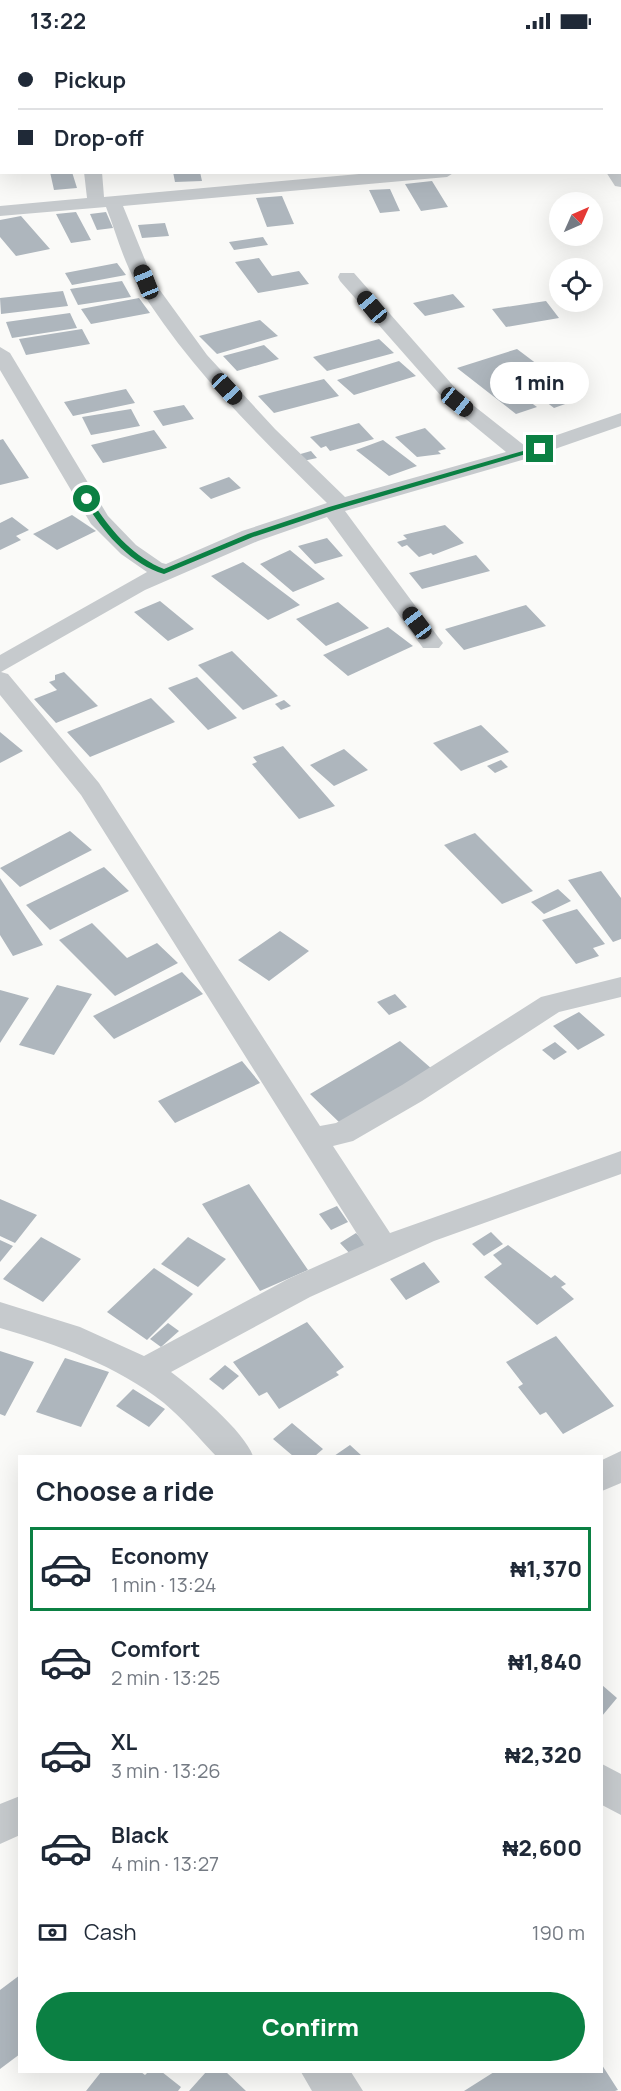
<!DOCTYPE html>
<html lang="en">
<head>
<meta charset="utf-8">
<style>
  body { margin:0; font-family:Manrope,sans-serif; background:#f2f2f3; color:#1f2937; height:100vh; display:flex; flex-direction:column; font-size:22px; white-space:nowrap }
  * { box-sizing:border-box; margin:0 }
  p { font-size:20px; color:#747a83 }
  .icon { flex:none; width:33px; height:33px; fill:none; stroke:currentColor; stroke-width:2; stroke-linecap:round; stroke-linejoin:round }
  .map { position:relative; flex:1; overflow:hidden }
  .side { position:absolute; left:18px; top:1413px; width:585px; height:618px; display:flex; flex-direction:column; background:#fff; border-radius:0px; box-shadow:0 6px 24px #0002 }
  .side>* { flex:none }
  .hud { position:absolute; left:0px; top:0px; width:621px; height:132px; box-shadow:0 6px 24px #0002; display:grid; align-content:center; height:132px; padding:0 18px; background:#fff }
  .needle { width:39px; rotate:45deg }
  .tools { position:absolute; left:549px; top:150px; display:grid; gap:12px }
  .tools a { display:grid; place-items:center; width:54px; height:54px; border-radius:50%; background:#fff; box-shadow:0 6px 24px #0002; font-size:30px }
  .end { position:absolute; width:27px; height:27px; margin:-14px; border:8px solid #0b8043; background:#fff; box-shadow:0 0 0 3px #fff }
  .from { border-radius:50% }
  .bubble { position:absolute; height:42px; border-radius:21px; background:#fff; box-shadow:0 6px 24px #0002; font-size:20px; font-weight:800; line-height:42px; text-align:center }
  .car { position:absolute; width:18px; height:36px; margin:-18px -9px; border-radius:8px; box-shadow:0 0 4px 2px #0007; background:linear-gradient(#222 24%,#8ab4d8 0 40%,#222 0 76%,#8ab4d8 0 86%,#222 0) }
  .hud b { display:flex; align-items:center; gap:21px; height:57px; font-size:22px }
  .hud b+b { border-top:2px solid #e0e1e3 }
  .hud i { width:15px; height:15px; background:#1f2937 }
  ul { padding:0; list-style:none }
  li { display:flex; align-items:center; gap:18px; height:84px; margin:0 12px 9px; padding:0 6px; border:3px solid transparent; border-radius:0px }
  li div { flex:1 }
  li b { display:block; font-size:22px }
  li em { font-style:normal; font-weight:800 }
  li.on { border-color:#0b8043 }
  li>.icon { width:54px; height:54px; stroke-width:1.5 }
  h2 { padding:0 18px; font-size:27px; line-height:72px }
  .pay { display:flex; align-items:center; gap:15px; height:66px; padding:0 18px; font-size:22px }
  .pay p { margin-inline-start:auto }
  .button { display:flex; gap:12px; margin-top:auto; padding:12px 18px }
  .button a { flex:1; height:69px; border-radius:36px; background:#0b8043; color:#fff; font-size:24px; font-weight:800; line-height:69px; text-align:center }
  .status { display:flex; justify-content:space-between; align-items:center; height:42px; padding:0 30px; background:#fff; direction:ltr }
  .status svg { height:16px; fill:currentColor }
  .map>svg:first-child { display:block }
  .building { fill:#aeb6bd }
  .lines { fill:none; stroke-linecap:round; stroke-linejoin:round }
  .street { fill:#c6cacd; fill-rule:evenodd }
  .route { fill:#0b8043 }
</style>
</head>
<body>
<div class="status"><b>13:22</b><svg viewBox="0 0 49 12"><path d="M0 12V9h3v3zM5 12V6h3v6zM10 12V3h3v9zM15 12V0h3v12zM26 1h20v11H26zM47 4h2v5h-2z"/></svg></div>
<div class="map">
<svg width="621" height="2049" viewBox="0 0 621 2049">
  <rect width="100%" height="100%" fill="#fafaf8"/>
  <path class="building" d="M50,130h22l5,16 -23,2z
    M173,130h27l2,9 -27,1z
    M432,139l16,26 -27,4 -16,-27z
    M390,147l10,22 -20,2 -11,-23z
    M282,154l12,28 -27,3 -11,-29z
    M76,170l15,28 -20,3 -15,-29z
    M106,170l7,16 -16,2 -7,-16z
    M21,174l29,33 -34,7 -16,-19v-17z
    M165,181l4,13 -27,2 -4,-13z
    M263,195l5,8 -34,5 -5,-8z
    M259,216l13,18 27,-5 10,13 -51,9 -23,-31z
    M117,221l9,12 -54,10 -7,-12z
    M122,239l9,16 -53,8 -8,-16z
    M63,249l5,15 -67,8 -1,-16z
    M453,252l12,13 -40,9 -12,-13z
    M139,256l11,15 -59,11 -10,-15z
    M546,259l13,17 -53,9 -14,-18z
    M70,271l7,15 -65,10 -6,-16z
    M260,278l18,16 -61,18 -18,-18z
    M82,287l8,15 -64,11 -7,-16z
    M379,297l15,14 -67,18 -14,-14z
    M264,303l15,14 -42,12 -14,-15z
    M517,307l65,49 -28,10 -17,-13 -11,4 11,8 -21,7 -59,-46z
    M399,319l17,15 -62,19 -17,-15z
    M324,337l15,17 -65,17 -16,-17z
    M126,347l9,14 -62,13 -9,-14z
    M184,363l10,14 -31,7 -10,-15z
    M131,367l9,17 -49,9 -9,-18z
    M359,381l15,16 -44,12 -4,-5 -5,2 -11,-11z
    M425,386l21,21 -8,2 3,3 -24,3 -22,-20z
    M154,388l13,18 -64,15 -12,-18z
    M3,397l26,39 -29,7v-45z
    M383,398l34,26 -28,10 -33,-26z
    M311,409l6,7 -14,3 -6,-6z
    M229,435l12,11 -30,11 -12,-11z
    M72,473l24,16 -39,19 -24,-16z
    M12,475l17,13 -13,6 5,4 -21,10v-27z
    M445,483l19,18 -31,12 -2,-2 -12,4 -12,-12 -5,2 -5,-5 10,-3 -4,-4z
    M327,496l16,18 -28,8 -17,-18z
    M290,508l35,29 -32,13 -33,-28z
    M476,513l14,16 -68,18 -13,-16z
    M243,520l57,43 -32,15 -57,-44z
    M160,559l34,28 -26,12 -34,-29z
    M338,560l31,26 -43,18 -30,-27z
    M526,563l20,21 -82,24 -19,-21z
    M388,585l25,19 -65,30 -25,-21z
    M232,609l46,45 -35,14 -45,-45z
    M64,630l34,34 -42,17 -22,-24 23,-9 -8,-8 6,-2v-5z
    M197,635l40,41 -29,12 -40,-42z
    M151,656l24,24 -85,35 -23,-25z
    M284,658l7,6 -10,4 -6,-6z
    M481,683l28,27 -48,19 -28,-28z
    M0,690l23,19 -23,12z
    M283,704l52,60 -36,13 -47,-55 5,-2 -4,-5z
    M344,707l24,21 -34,16 -24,-21z
    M501,718l7,7 -13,6 -8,-7z
    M70,789l22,19 -72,37 -20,-19z
    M475,791l58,58 -31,13 -58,-59z
    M104,825l25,24 -79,39 -24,-25z
    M601,829l20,27v41l-8,3 -45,-62z
    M0,836l43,67 -30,11 -13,-21z
    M558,847l13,12 -27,13 -13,-12z
    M577,867l28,35 -12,4 6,8 -23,8 -34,-44z
    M92,881l35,35 30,-15 21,20 -63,33 -56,-56z
    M280,889l29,20 -40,30 -31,-21z
    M182,930l21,22 -89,45 -21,-23z
    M57,943l35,9 -38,61 -35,-10z
    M0,948l29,8 -29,45z
    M395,952l12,13 -18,8 -12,-13z
    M579,970l26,23 -27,15 -25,-24z
    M400,999l32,28 -91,55 -31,-30z
    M555,1000l12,10 -13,8 -12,-10z
    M242,1019l18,22 -85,40 -17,-22z
    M249,1142l59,86 -48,21 -58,-87z
    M0,1157l37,16 -22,28 -15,-7z
    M337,1164l11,16 -17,8 -12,-16z
    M491,1190l12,12 -19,12 -12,-12z
    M356,1191l11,12 -16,10 -11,-12z
    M41,1195l40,22 -38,43 -40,-23z
    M188,1195l38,22 -28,28 -37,-23z
    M0,1198l13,6 -13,16z
    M508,1203l43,33 4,-3 11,9 -5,3 13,12 -37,26 -53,-48 18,-13 -9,-9z
    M424,1220l16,20 -34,18 -16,-21z
    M154,1226l39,26 -46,46 -40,-28z
    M307,1280l37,45 -8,5 3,3 -60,34 -12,-17 -8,4 -26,-34z
    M168,1281l11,8 -18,16 -11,-8z
    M556,1294l58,70 -51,28 -17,-22 -6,3 -22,-28 5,-3 -17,-22z
    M0,1309l34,11 -29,54 -5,-2z
    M65,1316l44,14 -28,55 -45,-15z
    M225,1323l14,11 -16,14 -14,-11z
    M133,1347l32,20 -16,18 -33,-21z
    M292,1381l31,26 -8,7h-22l-20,-17z
    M350,1403l12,11h-28z
    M602,1643l15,13 -15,18z
    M20,1933v79l-20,15v-79z
    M602,2023l16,25 -3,1h-151l30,-19h108z
    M101,2030h40l4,3 3,-3h14l19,15 -3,4h-92z
    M206,2030h20l20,19h-57z"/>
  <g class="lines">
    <path class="street" d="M0,0h13l-11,2v3z
      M92,0h16v2h-16z
      M554,0h16l1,2h-16z
      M620,126l1,2v17l-6,-1 -9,-14h14z
      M84,130h18l2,25 277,-25h74l-8,5 -324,29 31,76 53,73 68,74 70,68 161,-45 -56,-46 -110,-125 -2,-4 2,-4h14l110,125 61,48 96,-33v13l-92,32 -184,53 94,127 4,5 -4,5h-16l-96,-131 -69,24 -113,49 -144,82 7,2 91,109 221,343 16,-3 66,-38 139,-88 80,-20v20l-62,15 -137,89 -69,40 -20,5 57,87 231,-82v23l-187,67 -124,56 -139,75c23,17 73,59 82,84h-37c-17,-18 -33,-37 -52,-53 -48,-38 -106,-58 -164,-75v-26l80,25 64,29 144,-77 76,-34 -283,-450 -81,-100v-40l147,-83 -26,-18 -30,-30 -91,-154v-23l10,6 98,163 28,29 26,18 4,1 76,-33 85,-28c-69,-68 -139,-136 -190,-219 -14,-23 -21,-52 -31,-77l-106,9v-10l87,-8z
      M621,1409v32l-19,8v-31z
      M602,1722l19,10v41l-19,-10z
      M20,1754v39l-20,9v-40z
      M301,2030h50l12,19h-51z"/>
  </g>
  <path class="route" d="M537,405l6,2 -208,61 -82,27 -89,37c-36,-11 -62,-44 -81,-75l6,-2c19,30 42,59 75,72l84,-35 81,-27z"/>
</svg>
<div class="tools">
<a><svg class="needle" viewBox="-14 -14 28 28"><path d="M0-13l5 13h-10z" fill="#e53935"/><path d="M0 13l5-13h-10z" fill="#747a83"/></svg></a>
<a><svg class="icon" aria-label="locate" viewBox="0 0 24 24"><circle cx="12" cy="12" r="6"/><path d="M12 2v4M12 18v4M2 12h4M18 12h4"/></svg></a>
</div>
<i class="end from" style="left:87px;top:457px"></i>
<i class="end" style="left:540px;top:407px"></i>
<div class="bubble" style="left:490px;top:320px;width:99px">1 min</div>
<i class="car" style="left:146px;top:240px;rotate:338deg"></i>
<i class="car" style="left:372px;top:265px;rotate:320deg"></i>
<i class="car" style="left:227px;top:347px;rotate:137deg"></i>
<i class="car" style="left:457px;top:360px;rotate:129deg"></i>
<i class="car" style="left:417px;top:581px;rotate:323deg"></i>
<div class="hud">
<b><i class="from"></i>Pickup</b>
<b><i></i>Drop-off</b>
</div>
<section class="side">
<h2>Choose a ride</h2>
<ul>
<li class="on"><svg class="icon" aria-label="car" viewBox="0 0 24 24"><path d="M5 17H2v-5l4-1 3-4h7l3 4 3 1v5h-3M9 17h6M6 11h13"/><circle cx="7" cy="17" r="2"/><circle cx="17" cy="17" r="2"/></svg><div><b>Economy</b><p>1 min · 13:24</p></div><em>₦1,370</em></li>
<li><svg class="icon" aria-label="car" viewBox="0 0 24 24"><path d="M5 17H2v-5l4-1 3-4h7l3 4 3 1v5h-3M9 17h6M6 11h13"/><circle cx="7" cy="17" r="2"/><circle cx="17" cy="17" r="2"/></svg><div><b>Comfort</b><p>2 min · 13:25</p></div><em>₦1,840</em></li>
<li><svg class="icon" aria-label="car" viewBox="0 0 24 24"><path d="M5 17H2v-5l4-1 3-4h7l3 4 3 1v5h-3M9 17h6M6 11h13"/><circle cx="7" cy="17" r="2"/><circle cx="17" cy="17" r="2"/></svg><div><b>XL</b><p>3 min · 13:26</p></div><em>₦2,320</em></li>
<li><svg class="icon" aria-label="car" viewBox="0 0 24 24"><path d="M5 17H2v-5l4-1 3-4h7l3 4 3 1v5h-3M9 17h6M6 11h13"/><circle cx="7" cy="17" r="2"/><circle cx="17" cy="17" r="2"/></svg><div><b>Black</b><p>4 min · 13:27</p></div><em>₦2,600</em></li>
</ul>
<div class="pay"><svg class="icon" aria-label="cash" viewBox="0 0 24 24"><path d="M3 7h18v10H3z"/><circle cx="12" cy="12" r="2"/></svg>Cash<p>190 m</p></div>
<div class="button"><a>Confirm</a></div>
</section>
</div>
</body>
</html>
